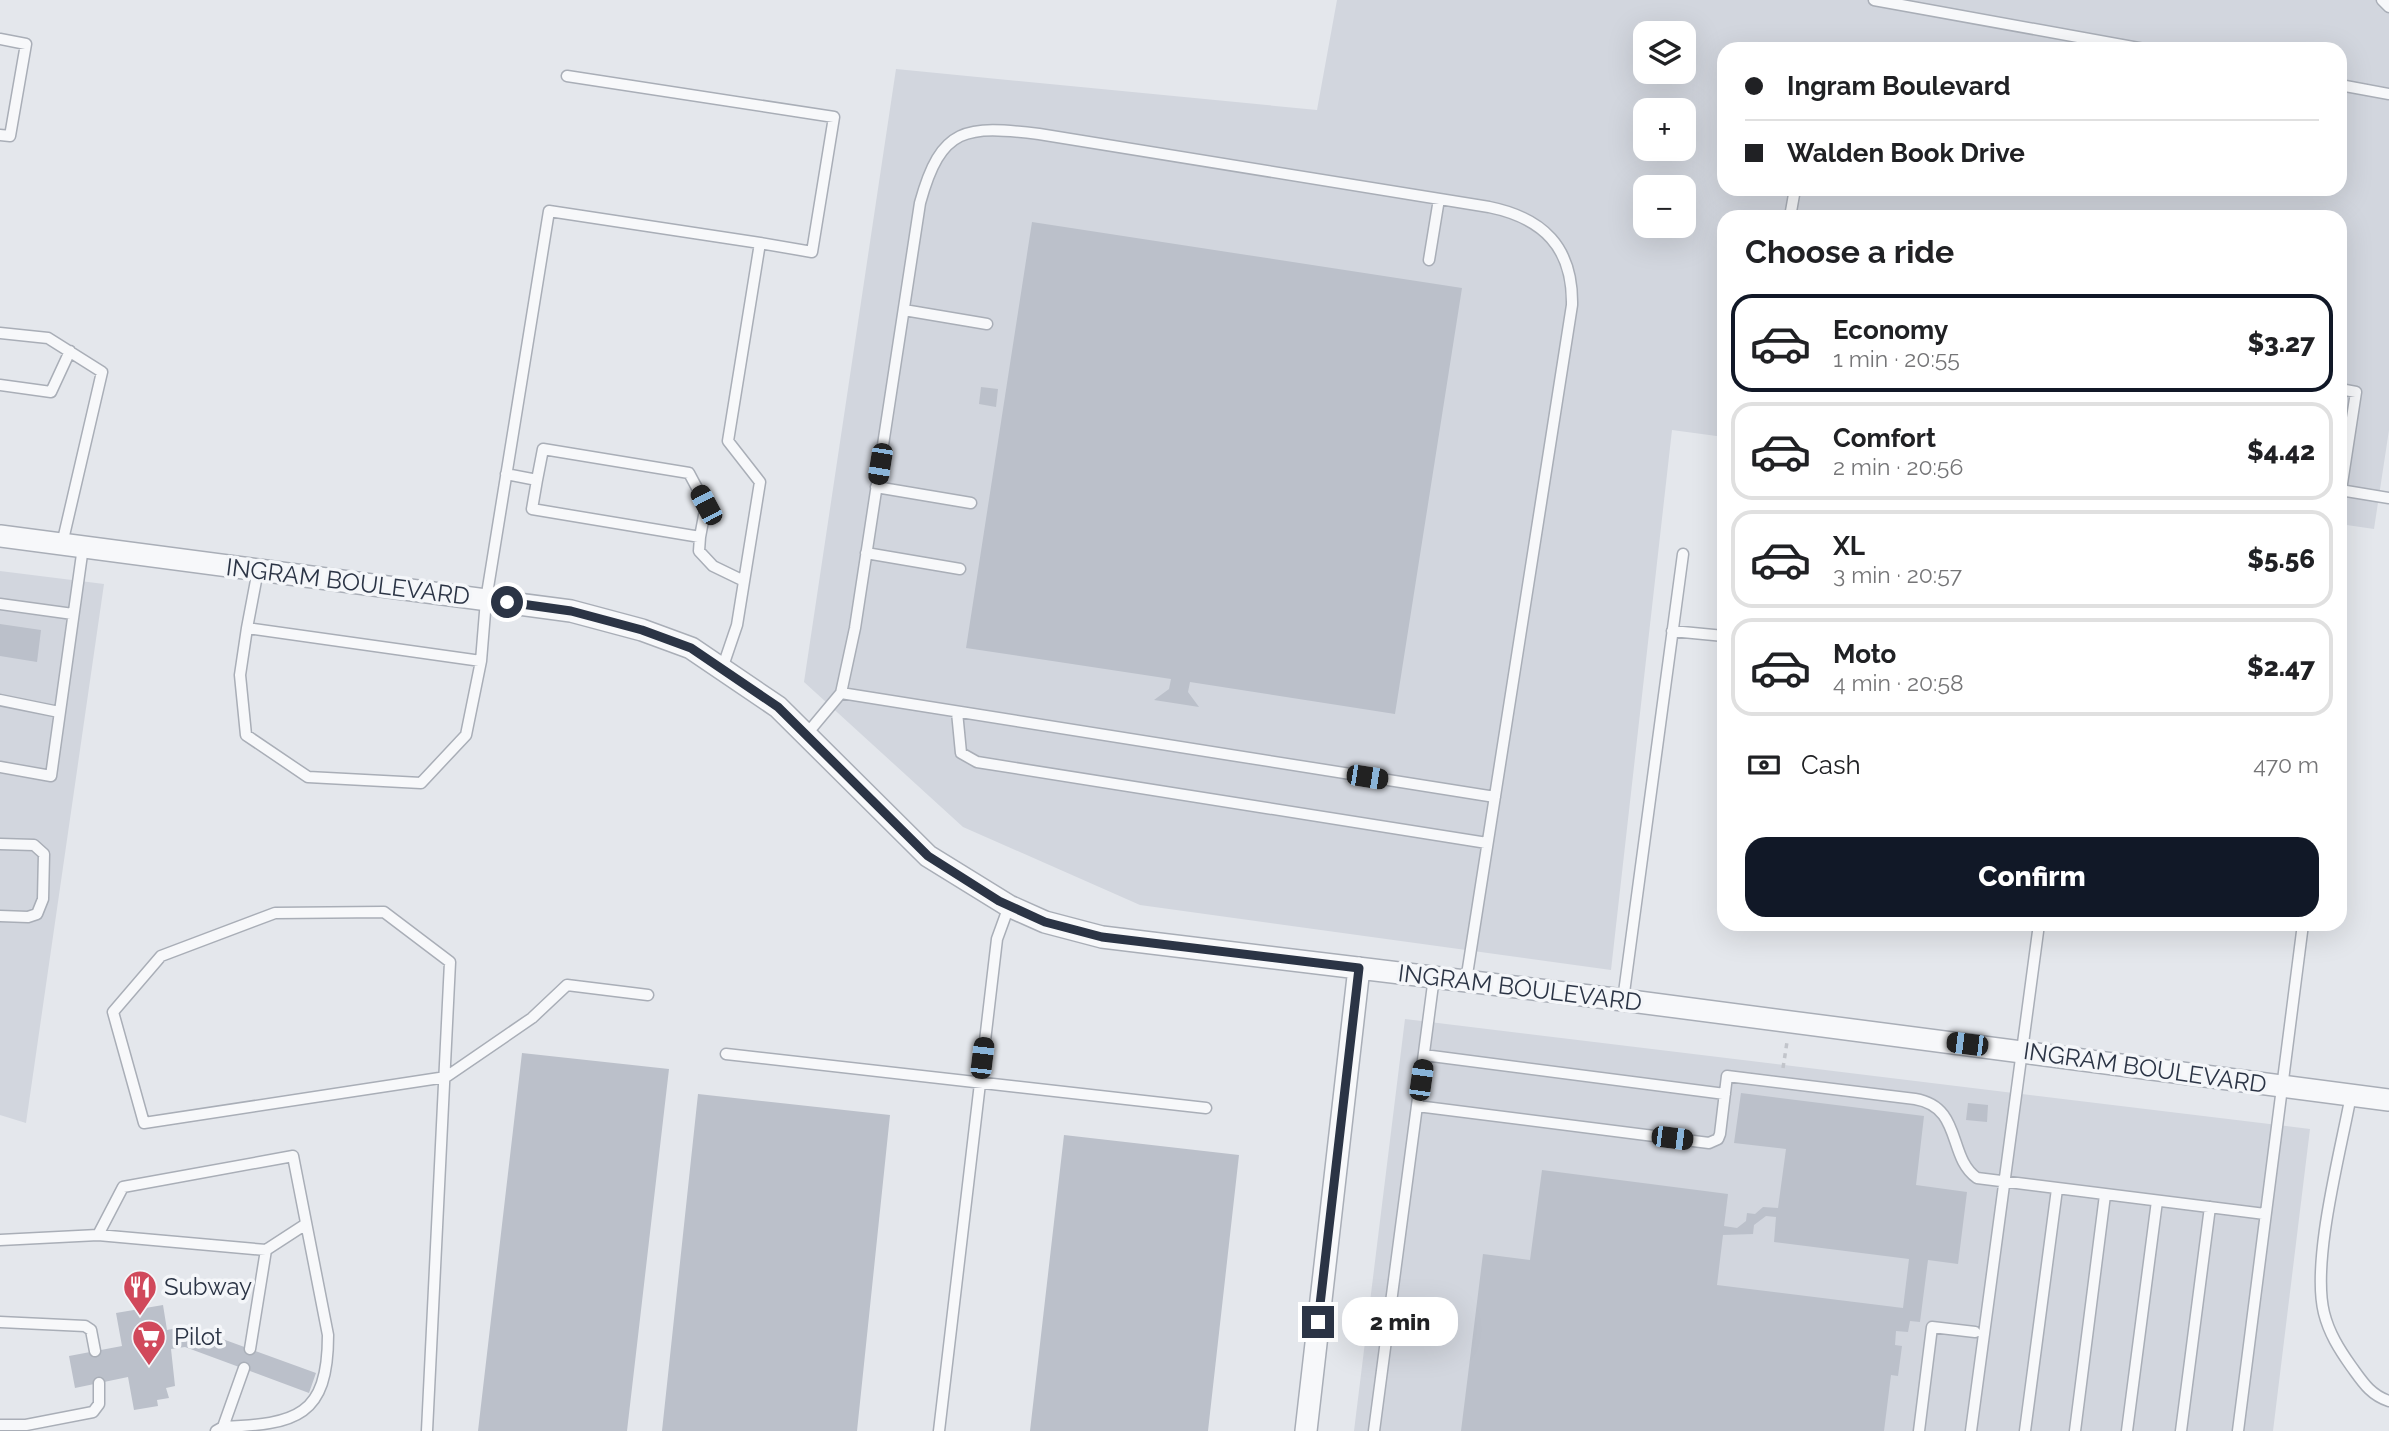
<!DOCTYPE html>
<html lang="en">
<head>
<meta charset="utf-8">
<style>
  body { margin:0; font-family:Raleway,sans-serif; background:#f2f2f2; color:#202124; height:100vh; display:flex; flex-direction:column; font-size:26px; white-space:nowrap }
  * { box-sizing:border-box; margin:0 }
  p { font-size:23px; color:#757577 }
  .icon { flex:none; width:38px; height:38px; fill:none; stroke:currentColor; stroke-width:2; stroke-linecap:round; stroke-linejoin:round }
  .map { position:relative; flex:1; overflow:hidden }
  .sheet { position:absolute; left:1717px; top:210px; width:630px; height:721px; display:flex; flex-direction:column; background:#fff; border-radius:21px; box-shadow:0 7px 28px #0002 }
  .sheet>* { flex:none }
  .top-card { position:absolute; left:1717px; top:42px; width:630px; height:154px; border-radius:21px; box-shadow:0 7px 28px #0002; display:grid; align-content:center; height:154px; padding:0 28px; background:#fff }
  .buttons { position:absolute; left:1633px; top:21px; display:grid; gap:14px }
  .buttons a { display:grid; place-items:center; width:63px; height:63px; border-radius:14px; background:#fff; box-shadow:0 7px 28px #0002; font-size:35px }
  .end { position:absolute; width:32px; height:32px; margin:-16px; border:9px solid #2b3445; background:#fff; box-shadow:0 0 0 4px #fff }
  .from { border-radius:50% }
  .bubble { position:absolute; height:49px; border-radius:21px; background:#fff; box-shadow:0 7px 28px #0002; font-size:23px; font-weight:800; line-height:49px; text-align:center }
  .car { position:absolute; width:21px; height:42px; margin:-21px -10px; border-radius:9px; box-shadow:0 0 5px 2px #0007; background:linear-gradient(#222 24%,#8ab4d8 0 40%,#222 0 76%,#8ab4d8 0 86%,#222 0) }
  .top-card b { display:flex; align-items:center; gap:24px; height:66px; font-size:26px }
  .top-card b+b { border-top:2px solid #e0e0e0 }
  .top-card i { width:18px; height:18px; background:#202124 }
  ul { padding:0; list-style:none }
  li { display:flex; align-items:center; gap:21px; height:98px; margin:0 14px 10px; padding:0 14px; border:4px solid #e0e0e0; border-radius:21px }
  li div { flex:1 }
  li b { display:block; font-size:26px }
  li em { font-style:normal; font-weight:800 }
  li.selected { border-color:#111827 }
  li>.icon { width:63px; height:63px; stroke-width:1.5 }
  h2 { padding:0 28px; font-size:32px; line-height:84px }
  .pay { display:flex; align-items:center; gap:18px; height:77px; padding:0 28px; font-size:26px }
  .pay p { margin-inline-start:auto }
  .button { display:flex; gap:14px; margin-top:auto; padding:14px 28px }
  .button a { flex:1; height:80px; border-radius:21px; background:#111827; color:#fff; font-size:28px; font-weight:800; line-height:80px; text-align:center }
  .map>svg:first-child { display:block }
  .built { fill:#d2d6de; fill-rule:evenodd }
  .building { fill:#bbc0ca; fill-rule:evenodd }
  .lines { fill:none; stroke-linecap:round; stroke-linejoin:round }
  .service-casing { stroke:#a9aeb7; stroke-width:13 }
  .minor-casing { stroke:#a9aeb7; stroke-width:24 }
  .path { stroke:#c2c5cb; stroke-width:3.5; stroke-dasharray:5 5; stroke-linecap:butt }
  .service { stroke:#f7f8fa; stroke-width:10 }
  .minor { stroke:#f7f8fa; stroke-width:21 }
  .route { stroke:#2b3445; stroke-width:9 }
  .labels { text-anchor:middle; stroke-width:7; stroke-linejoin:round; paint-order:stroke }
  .street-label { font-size:24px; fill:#2b3445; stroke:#f4f6f9 }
  .poi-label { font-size:24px; fill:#2b3445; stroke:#f4f6f9; text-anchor:start }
</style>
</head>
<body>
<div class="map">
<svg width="2389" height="1431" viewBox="0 0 2389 1431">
  <rect width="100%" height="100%" fill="#e4e7ec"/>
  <path class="built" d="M1337,0h1052v430l-15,99 -34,-5v-307h-616v220l-52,-7 -61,540 -471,-65 -177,-78 -159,-145 92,-613 421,41zM1645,33h39v39h-39zM1724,49h616v140h-616zM1645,110h39v39h-39zM1645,187h39v39h-39z
    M0,571l104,13 -78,539 -26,-8z
    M1405,1019l905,110 -37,302h-919z"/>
  <path class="building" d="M1032,222l430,66 -67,426 -205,-32 -2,10 11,15 -45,-7 15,-11 2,-10 -205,-31z
    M981,387l17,2 -2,18 -17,-3z
    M0,624l41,6 -4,32 -37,-6z
    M522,1053l147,16 -42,362h-149z
    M1741,1093l183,23 -8,69 51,7 -9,72 -30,-4 -8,62 -10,-1 -2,11 -12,-1 -1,14 7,1 -4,30 -7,-1 -7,56h-423l22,-177 47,6 12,-90 186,24 -4,32 13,2 9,-7 1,-8 8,1 8,-7 15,1 8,-59 -52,-6zM1766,1216l10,1 -2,25 135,17 -6,49 -186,-23 6,-50 30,-1 1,-9z
    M698,1094l192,21 -33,316h-195z
    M1968,1103l20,2 -1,17 -21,-2z
    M1064,1135l175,20 -31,276h-178z
    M163,1305l4,25 20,-4 129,47 -7,20 -124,-46 -14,2 4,37 -9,2 3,10 -12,2 1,6 -24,4 -6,-33 -53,11 -6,-32 53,-10 -6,-33z"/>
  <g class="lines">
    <g class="service-casing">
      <path id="service" d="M1874,0l270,49
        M2382,0l7,7
        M0,39l26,5 -16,92 -10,-1
        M567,76l267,41 -22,135 -52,-9
        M2340,85l49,9
        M1790,217l5,-28
        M1429,260l10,-61
        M904,310l83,14
        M0,333l48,5 54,34 -40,172
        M0,385l51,7 19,-41
        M2340,389l16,3 -15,98
        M506,474l31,6 6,-31 146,24 17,32 -6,32 -168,-28 5,-29
        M876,487l95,16
        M2340,490l49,8
        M700,537l-1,14 14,15 31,15
        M866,553l94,16
        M258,570l-11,58 234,33 5,-61 63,-389 211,32 -32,198 32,41 -23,143 -15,44
        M0,604l73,10
        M247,628l-7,47 6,60 62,42 113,6 45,-48 15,-74
        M1672,631l52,5
        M841,693l654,104
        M0,700l59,12
        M957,712l4,41 16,9 510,81
        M805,736l36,-43 14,-65 65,-425c21,-77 46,-78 119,-69l450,73c54,11 84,40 83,98l-106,676
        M0,767l51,9 32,-229
        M0,844l34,1 10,9 -1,45 -6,15 -9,3 -28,-1
        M1623,1000l60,-446
        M726,1054l480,54
        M1424,1055l301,39
        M2351,1095c-10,55 -40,166 -27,218 5,20 15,36 27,53 11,15 19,29 38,35
        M1417,1106l292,37 9,-4 2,-5 7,-58 188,23c48,8 32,58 62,79l288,36
        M98,1235l168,15
        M0,1240l98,-5 25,-48 170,-31 35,179c0,82 -32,89 -105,92
        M0,1322l85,4 6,4 4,21
        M250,1349l16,-99 40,-26
        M0,1425h26l67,-13 6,-8v-21
        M216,1431l7,-4 21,-59
        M427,1431l23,-469 -66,-50 -109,1 -114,43 -48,56 31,111 302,-46 86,-59 35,-33 81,10
        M939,1431l58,-492 12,-33
        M1374,1431l60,-454
        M1919,1431l13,-104 43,5
        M1971,1431l68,-507
        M2025,1431l32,-242
        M2075,1431l30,-236
        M2127,1431l30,-230
        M2181,1431l29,-224
        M2238,1431l65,-507"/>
    </g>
    <g class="minor-casing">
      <path id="minor" d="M0,536l571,75 71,19 49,18 87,59 150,149 81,50 36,16 57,15 521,63 766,100
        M1306,1431l53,-463"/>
    </g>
    <path class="path" d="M1783,1068l4,-26"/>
    <use href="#service" class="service"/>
    <use href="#minor" class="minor"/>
  </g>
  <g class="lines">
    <path class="route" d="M507,602l64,9 71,19 49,18 87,59 150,149 71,45 46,21 57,15 257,31 -41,354"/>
  </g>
  <defs>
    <g id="restaurant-pin" transform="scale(1.75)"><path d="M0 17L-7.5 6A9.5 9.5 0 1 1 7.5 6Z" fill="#d1495b" stroke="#f4f6f9"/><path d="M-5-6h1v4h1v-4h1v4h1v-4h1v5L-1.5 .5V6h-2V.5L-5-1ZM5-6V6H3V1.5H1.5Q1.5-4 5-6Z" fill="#fff"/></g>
    <g id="supermarket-pin" transform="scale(1.75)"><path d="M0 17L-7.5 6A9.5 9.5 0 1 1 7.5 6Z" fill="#d1495b" stroke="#f4f6f9"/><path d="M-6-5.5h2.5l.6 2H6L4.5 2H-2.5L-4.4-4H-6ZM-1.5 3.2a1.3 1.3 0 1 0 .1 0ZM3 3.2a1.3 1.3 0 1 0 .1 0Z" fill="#fff"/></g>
  </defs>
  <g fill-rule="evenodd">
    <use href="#restaurant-pin" x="140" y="1287"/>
    <use href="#supermarket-pin" x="149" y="1337"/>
  </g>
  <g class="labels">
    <g class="street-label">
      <text transform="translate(348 582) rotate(7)" y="8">INGRAM BOULEVARD</text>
      <text transform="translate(1520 988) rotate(7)" y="8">INGRAM BOULEVARD</text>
      <text transform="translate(2145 1068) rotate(8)" y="8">INGRAM BOULEVARD</text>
    </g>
    <g class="poi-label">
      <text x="164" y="1295">Subway</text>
      <text x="174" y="1345">Pilot</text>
    </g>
  </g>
</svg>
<div class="buttons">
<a><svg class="icon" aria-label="layers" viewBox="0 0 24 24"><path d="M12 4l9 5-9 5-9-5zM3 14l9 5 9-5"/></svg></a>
<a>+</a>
<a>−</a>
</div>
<i class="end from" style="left:507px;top:602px"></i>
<i class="end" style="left:1318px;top:1322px"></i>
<div class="bubble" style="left:1342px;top:1297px;width:116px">2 min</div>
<i class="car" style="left:880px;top:464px;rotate:189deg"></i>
<i class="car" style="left:706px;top:505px;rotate:332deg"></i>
<i class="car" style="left:1367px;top:777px;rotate:99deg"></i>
<i class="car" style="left:1967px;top:1044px;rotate:277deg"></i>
<i class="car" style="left:982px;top:1058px;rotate:7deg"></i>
<i class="car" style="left:1421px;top:1080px;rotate:8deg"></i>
<i class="car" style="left:1672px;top:1138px;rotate:97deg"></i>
<div class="top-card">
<b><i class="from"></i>Ingram Boulevard</b>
<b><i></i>Walden Book Drive</b>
</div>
<section class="sheet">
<h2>Choose a ride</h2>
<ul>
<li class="selected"><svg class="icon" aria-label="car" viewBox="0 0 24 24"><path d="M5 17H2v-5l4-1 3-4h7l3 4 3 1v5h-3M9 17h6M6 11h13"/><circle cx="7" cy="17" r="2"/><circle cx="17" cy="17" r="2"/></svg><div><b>Economy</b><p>1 min · 20:55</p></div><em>$3.27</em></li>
<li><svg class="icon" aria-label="car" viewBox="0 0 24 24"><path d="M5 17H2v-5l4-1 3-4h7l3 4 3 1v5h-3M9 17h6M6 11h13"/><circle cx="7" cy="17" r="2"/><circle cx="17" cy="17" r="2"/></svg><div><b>Comfort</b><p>2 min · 20:56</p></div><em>$4.42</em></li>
<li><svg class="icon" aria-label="car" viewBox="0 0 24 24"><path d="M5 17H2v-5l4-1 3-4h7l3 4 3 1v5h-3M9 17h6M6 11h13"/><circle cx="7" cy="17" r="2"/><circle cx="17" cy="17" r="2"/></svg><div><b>XL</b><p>3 min · 20:57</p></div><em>$5.56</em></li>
<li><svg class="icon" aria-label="car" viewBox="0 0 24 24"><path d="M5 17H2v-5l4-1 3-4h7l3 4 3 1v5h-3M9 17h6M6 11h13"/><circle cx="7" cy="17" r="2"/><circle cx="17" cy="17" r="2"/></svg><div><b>Moto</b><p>4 min · 20:58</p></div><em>$2.47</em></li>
</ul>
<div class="pay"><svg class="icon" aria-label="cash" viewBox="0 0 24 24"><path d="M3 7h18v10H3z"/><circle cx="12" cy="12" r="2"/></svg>Cash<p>470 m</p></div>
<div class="button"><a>Confirm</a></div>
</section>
</div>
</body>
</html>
